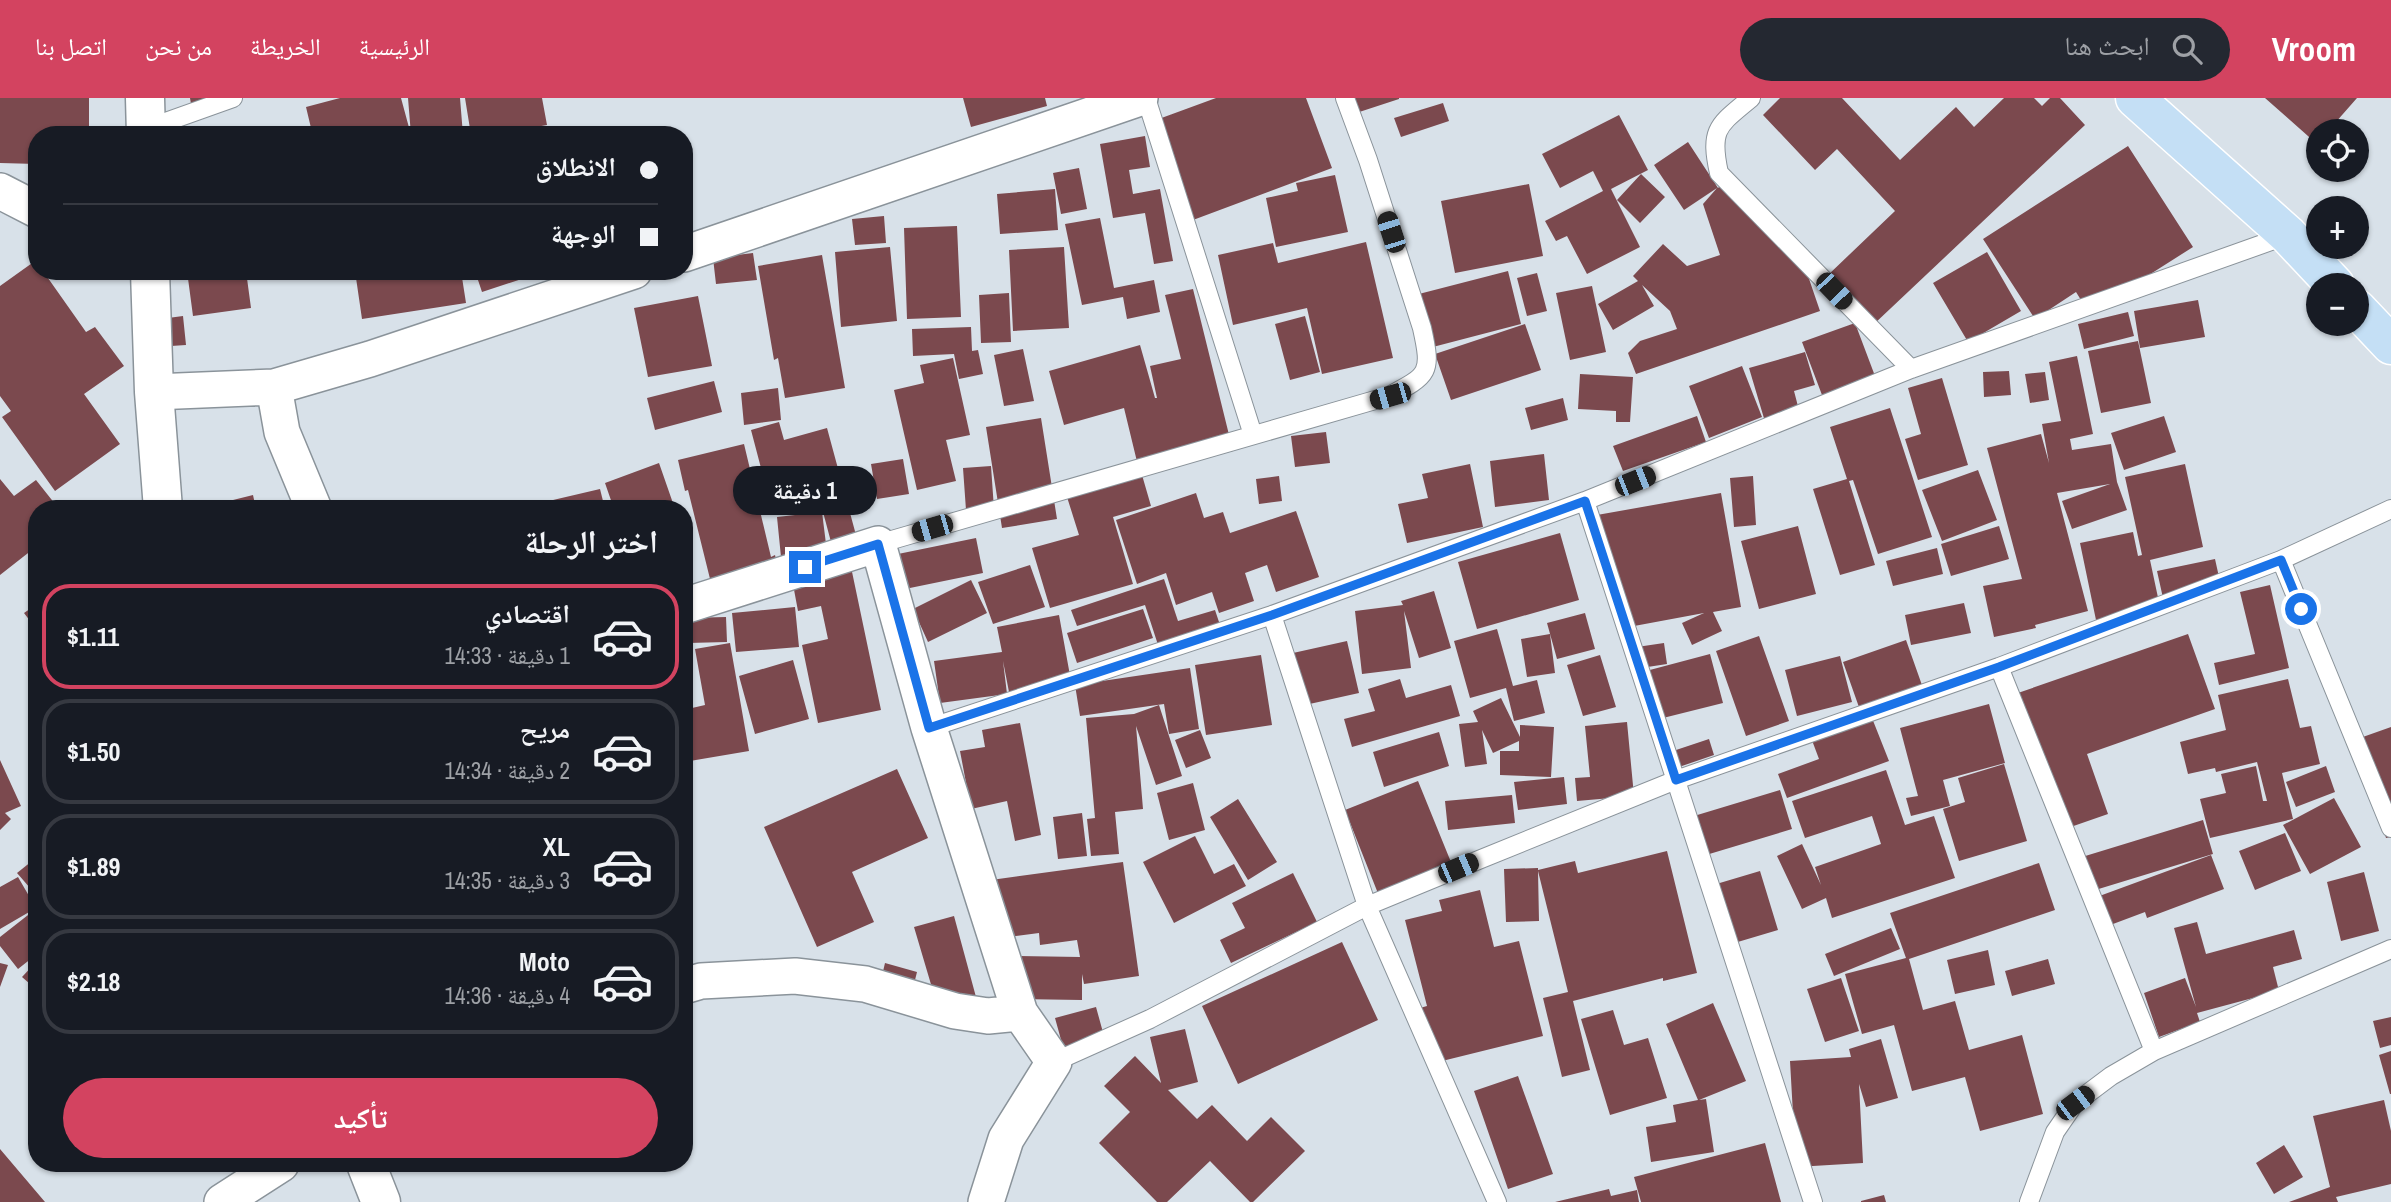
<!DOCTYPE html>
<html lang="ar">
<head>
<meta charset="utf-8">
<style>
  body { margin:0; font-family:"Archivo Narrow","Noto Naskh Arabic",sans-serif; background:#242831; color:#f1f3f6; direction:rtl; height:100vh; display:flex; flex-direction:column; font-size:26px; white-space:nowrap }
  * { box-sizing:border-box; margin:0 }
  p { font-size:23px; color:#9ea1a6 }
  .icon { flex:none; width:38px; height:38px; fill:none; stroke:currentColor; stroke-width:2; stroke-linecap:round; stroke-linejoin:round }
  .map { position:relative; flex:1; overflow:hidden; direction:ltr }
  .panel { position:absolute; left:28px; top:402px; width:665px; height:672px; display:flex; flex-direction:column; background:#171b24; border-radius:28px; box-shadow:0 2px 5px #0004; direction:rtl }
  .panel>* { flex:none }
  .top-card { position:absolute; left:28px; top:28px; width:665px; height:154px; border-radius:28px; box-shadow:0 2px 5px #0004; direction:rtl; display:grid; align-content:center; height:154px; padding:0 35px; background:#171b24 }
  .fabs { position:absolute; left:2306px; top:21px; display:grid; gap:14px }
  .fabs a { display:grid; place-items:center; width:63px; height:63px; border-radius:50%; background:#171b24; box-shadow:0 2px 5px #0004; font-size:35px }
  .end { position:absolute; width:32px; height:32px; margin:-16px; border:9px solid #1a73e8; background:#fff; box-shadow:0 0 0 4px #fff }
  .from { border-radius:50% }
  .bubble { position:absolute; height:49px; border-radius:24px; background:#171b24; box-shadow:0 2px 5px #0004; font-size:23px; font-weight:700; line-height:49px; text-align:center; direction:rtl }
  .car { position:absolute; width:21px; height:42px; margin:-21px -10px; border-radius:9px; box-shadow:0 0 5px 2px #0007; background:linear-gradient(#222 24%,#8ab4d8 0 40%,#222 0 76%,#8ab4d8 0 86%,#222 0) }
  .top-card b { display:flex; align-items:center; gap:24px; height:66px; font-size:26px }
  .top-card b+b { border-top:2px solid #363941 }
  .top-card i { width:18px; height:18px; background:#f1f3f6 }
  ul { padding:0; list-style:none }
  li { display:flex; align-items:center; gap:21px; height:105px; margin:0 14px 10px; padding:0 21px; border:4px solid #363941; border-radius:28px }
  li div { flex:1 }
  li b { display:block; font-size:26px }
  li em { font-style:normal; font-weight:700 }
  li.active { border-color:#d34360 }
  li>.icon { width:63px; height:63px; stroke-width:1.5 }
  h2 { padding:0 35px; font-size:32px; line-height:84px }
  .button { display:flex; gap:14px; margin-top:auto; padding:14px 35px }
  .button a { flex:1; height:80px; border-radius:42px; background:#d34360; color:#fff; font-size:28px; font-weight:700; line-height:80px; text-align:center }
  header { display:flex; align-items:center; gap:42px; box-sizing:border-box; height:98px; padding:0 35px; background:#d34360; color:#fff }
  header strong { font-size:33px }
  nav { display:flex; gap:38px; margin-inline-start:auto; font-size:24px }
  .search { width:490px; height:63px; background:#242831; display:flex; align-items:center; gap:18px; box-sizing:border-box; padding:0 24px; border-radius:38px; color:#9ea1a6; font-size:26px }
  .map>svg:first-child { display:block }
  .building { fill:#7b494e }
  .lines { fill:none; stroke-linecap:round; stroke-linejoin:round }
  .service-casing { stroke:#8a939a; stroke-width:20 }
  .minor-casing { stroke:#8a939a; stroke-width:38 }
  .secondary-casing { stroke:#8a939a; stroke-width:41 }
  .primary-casing { stroke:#fff; stroke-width:41 }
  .service { stroke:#fff; stroke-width:18 }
  .minor { stroke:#fff; stroke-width:35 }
  .secondary { stroke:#fff; stroke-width:38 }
  .primary { stroke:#c4dff5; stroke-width:38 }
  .route { stroke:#1a73e8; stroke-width:9 }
</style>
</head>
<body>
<header>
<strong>Vroom</strong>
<div class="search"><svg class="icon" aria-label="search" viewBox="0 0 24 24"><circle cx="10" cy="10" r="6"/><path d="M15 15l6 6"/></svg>ابحث هنا</div>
<nav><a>الرئيسية</a><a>الخريطة</a><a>من نحن</a><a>اتصل بنا</a></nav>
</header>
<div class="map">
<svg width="2391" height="1104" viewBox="0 0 2391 1104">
  <rect width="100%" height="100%" fill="#d8e1e9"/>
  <path class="building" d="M0,0h89v37h-52v29l-37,-1z
    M190,0h18l-17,6z
    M340,0h61l10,37h-122l22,-7 -5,-21z
    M408,0h52l3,37h-52z
    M465,0h77l5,27 -55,10h-21z
    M963,0h82l2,8 -76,21z
    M1216,0h90l26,70 -139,52 -37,-100z
    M1338,0h61v1l-55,18z
    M1780,0h62l58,62 56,-53 18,20 30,-29h30l8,8 8,-8h10l25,27 -212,200 -46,-49 68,-65 -58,-62 -22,21 -52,-55z
    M2265,0h92l-29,33h-9l-2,13z
    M1443,5l6,18 -48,16 -7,-19z
    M1619,17l29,55 -37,19 29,58 -53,27 -20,-38 -11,5 -11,-20 58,-30 -10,-20 -33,17 -18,-34z
    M1145,38l5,31 -21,3 4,24 27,-5 13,72 -19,3 -9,-51 -32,5 -13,-74z
    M1688,44l30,46 2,-2 86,84 14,41 -184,63 -8,-21 12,-12 37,-12 -7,-18 -28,-26 12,21 -41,24 -15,-26 40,-23 -5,-5 30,-32 24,22 33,-11 -17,-51 14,-16 -33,22 -30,-45z
    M2128,48l65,101 -104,66 -13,-21 -41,27 -52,-80z
    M1079,70l8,41 -26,5 -8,-41z
    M1641,76l24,23 -25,26 -23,-23z
    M1335,77l13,57 -72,15 -10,-49 32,-7 -2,-8z
    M1529,86l14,72 -88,17 -14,-72z
    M1055,91l3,41 -58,4 -3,-40z
    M884,118l2,27 -31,2 -3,-26z
    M1100,120l14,70 40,-8 6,32 -33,7 -4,-22 -41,8 -17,-81z
    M957,128l4,91 -54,2 -3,-91z
    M1366,144l27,116 -71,16 -15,-66 -74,17 -15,-70 55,-12 5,20z
    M890,149l7,74 -56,6 -6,-75z
    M1064,149l5,81 -56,3 -4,-81z
    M1987,154l34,59 -53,31 -35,-59z
    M753,155l4,27 -41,4 -3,-26z
    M822,157l23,133 -60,10 -7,-40 -4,2 -16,-94z
    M35,163l2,10h6l43,61 9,-5 29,39 -40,28 36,50 -65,47 -53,-74 9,-6 -11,-15v-110z
    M187,173h59l5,37 -58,8z
    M355,173h106l5,32 -104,16z
    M475,173h67l1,1 -61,20z
    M1508,173l13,53 -92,24 -14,-53z
    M1537,175l10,38 -20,5 -10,-38z
    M1592,188l14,66 -36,8 -14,-67z
    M1193,191l40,162 -93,23 -16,-66 -60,17 -15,-54 91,-26 15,53h2l-7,-32 31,-7 -16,-64z
    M1009,195l2,49 -30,1 -2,-48z
    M698,198l14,70 -64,11 -14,-69z
    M2198,202l7,37 -65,11 -6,-37z
    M2128,214l6,24 -50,13 -6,-25z
    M183,218l3,29 -15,1 -3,-28z
    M1305,218l15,56 -30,8 -15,-56z
    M1855,225l20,53 -53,19 -20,-53z
    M1525,226l16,46 -90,30 -16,-46z
    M971,229l1,24 6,-1 5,24 -24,5 -5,-25 -41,2 -1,-27z
    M2138,243l13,62 -50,10 -13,-62z
    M1023,251l11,52 -30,5 -10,-51z
    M1805,254l10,33 -21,6 6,23 -34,11 -17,-57z
    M2077,258l16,78 -23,5 2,11 39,-6 6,38 10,28 -55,19 -10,-28 48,-17 -53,9 31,118 -53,14 1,3 -42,9 -11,-51 39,-7 -35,-131 54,-14 8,29 -7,-39 19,-3 -12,-59z
    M953,260l17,77 -24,5 10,41 -39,9 -23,-100 30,-7 -4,-18z
    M1742,268l20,51 -53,21 -20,-52z
    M2009,273l2,24 -27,2 -1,-25z
    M2045,274l4,28 -19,3 -5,-29z
    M1580,276l53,3 -3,45h-14v-11l-38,-2z
    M1942,280l26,87 -50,15 -13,-41 16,-5 -13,-46z
    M714,283l8,31 -67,18 -8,-32z
    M778,290l3,32 -37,5 -3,-32z
    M1563,300l5,22 -37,10 -6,-22z
    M1890,310l42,129 -54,17 -25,-74 -4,1 26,84 -35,10 -27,-86 34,-10 -17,-52z
    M1697,318l9,26 -83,29 -10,-25z
    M2164,318l12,36 -52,18 -13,-37z
    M1041,320l16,101 -55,9 -16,-101z
    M779,324l5,18 43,-12 29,107 -25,7 -17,-64 -47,13 -16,-61z
    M1326,334l4,31 -35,4 -4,-31z
    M744,346l27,113 4,-2 7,29 -67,15 -27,-109 -3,1 -7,-31z
    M1544,356l5,46 -54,7 -5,-46z
    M903,361l6,35 -32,5 -6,-35z
    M659,365l16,46h-61l-9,-26z
    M1470,366l13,63 -76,16 -9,-39 30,-6 -6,-24z
    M2185,366l18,83 -53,13 10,47 -64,13 -16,-77 53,-11 5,24 4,-1 -17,-78z
    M991,368l3,43 -28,1 -3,-42z
    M1978,372l19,50 -55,21 -20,-51z
    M1142,377l9,31 -38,11 20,67 -83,24 -18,-60 47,-13 -12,-38z
    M1279,378l3,25 -23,3 -3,-25z
    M1753,378l3,49 -22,2 -4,-49z
    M0,381l14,17 22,-16 23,29h-22v37l-37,29z
    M600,391l5,20h-86v-1z
    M1196,395l8,25 19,-6 7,21 66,-22 23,66 -43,15 -9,-27 -22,8 9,28 -35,12 -7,-21 -36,13 -10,-32 -29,11 -21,-64z
    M1721,395l20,114 -28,5 9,19 -30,14 -10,-22 22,-10 -86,16 -21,-114z
    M253,397l3,14h-55v-1z
    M822,414l5,40 -46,5 -4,-40z
    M1798,428l18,68 -57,15 -18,-68z
    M1999,428l10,33 -58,17 -10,-32z
    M1560,435l19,67 -102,29 -19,-67z
    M976,440l7,35 -78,16 -7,-35z
    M1937,450l6,26 -50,12 -7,-25z
    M2215,461l6,27 -58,12 -6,-27z
    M1030,467l15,42 -52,17 -15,-42z
    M851,469l30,143 -63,13 -16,-78 26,-6 -7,-33 -23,5 -6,-32z
    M1164,481l14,42 37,-11 7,21 -62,20 -15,-46 -68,21 -6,-16z
    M971,482l16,33 -59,29 -15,-33z
    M2270,487l19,83 -70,17 -5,-22 41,-9 -15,-62z
    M1434,493l17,57 -32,10 -15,-47 7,57 -49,6 -7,-63 48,-6 -2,-4z
    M1964,505l7,30 -60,12 -6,-30z
    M37,506v26l-13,-17z
    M795,509l4,40 -63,5 -4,-39z
    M1143,511l10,29 -76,25 -10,-30z
    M1585,515l10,36 -38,10 -10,-36z
    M1059,517l12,66 -62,11 -6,-31 4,33 -67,9 -6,-42 68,-9 -5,-25z
    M726,519l1,25 -39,1 -1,-25z
    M1497,531l16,57 24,-6 8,33 -31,8 -8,-33 -36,10 -16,-57z
    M1550,536l5,39 -28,4 -6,-38z
    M2188,536l27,75 -128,45 21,60 -46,16 -47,-136z
    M1759,538l30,85 -43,15 -30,-85z
    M1906,542l17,48 -63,22 -17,-48z
    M1347,543l12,52 -54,12 -12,-52z
    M730,545l19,108 -65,11v-92l8,38 13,-3 -10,-56z
    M1664,545l3,21 -26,4 -4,-21z
    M1710,556l13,49 -64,16 -13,-48z
    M1261,557l11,70 -66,10 -11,-70z
    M1600,557l16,52 -33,9 -16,-51z
    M1840,558l12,46 -55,14 -12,-46z
    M793,562l16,59 -54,15 -16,-58z
    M1190,570l9,61 -30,5 -5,-30 -84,12 -5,-31z
    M1400,581l6,19 45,-13 9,31 -108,31 -8,-28 31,-8 -7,-22z
    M2288,581l12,49 11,-2 9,38 -38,9 11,46 -83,19 -10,-39 26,-6 -5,-19 35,-8 7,35h4l-10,-39 -41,10 -1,-4 -27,6 -8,-32 46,-12 -8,-35z
    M1501,600l19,39v-12l34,2 -3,50 -51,-2v-24h19v-10l-26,12 -11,-23 5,34 -22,3 -6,-43 19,-2 -5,-11z
    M1989,606l16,59 -62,17 7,26 -39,10 -5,-18 12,-2 -18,-68z
    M1159,607l23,71 -26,9 -20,-59 7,83 -28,3 4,42 -28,2 -4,-37 8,-1 -9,-100 48,-4z
    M1870,615l19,48 -102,37 -9,-24 41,-15 -9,-24z
    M1627,624l7,74 -57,5 -2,-23 15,-1 -5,-51z
    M1020,625l21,112 -26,6 -8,-40 -36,8 -11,-58 25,-4 -3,-17z
    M2391,629v110l-5,1 -26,-100z
    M1200,632l11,28 -25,10 -11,-28z
    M1439,634l10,34 -65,21 -11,-35z
    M1709,641l5,16 -35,12 -6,-16z
    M0,662l21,46 -16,7 6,6 -11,11z
    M2004,666l23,77 -68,20 -16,-52 22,-7 -7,-24z
    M2326,668l9,26 -39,15 -10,-25z
    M897,671l31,69 -76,34 22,50 -57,25 -53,-120z
    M1886,672l19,55 29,-9 21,62 -123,40 -6,-20 -24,11 -25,-53 25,-12 19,41 -6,-18 66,-23 -9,-28 -67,22 -13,-37z
    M1564,679l3,27 -49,6 -4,-28z
    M1418,683l37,91 -74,29 -36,-91z
    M1193,685l12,47 -36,10 -12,-47z
    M1780,692l12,39 -86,26 -12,-39z
    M1512,697l3,28 -67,7 -3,-29z
    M2334,700l27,49 -51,27 -27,-49z
    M1238,701l39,63 -29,18 -38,-63z
    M1082,715l5,43 -29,3 -5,-42z
    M2203,722l10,34 -121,37 -10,-34z
    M2285,735l16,38 -46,19 -16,-39z
    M1195,738l19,38 20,-10 12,22 -72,37 -31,-61z
    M1667,753l30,122 -34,8v-3l-90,23 17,69 -28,7 -19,-79 25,-6 -30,-121 1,50 -33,1 -2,-53 34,-1v2l37,-9 3,12z
    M2211,757l13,34 -77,29 -2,-6 -40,15 -11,-29z
    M37,759v39l-20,-23z
    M1123,764l16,114 -55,8 -2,-10v26l-65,-1 1,-43 62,1 -3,-17 -37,5 -1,-12 -40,5 -8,-58z
    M2039,765l16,47 -146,49 14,51 32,-9 14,49 53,-15 21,79 -63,17 -15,-54 -53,14 -18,-66 -32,9 -17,-60 61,-16 -16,-45z
    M1760,773l18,59 -47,14 -18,-59z
    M2364,774l15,59 -38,10 -14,-59z
    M1293,775l24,49 -86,41 -11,-23 25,-12 -13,-25z
    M18,779l18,31 -36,21v-42z
    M1480,792l14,57 25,-6 24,95 -109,27 -14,-55 7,-2 -22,-86 37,-9 -3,-11z
    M37,810v46l-19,15 -18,-23v-9z
    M954,818l22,81 -38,11 -24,-81z
    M2197,824l9,32 88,-24 8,29 -29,8 6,24 -82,22 3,9 -41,15 -15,-44 41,-15 11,29 -22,-79z
    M1891,830l9,21 -66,27 -9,-22z
    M1342,844l36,78 -140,64 -36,-78z
    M1988,852l7,35 -40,9 -8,-34z
    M2048,861l7,25 -43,12 -7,-25z
    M37,863v29l-15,-13z
    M0,865l8,2 -8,22z
    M885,865l32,9 -5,20 -32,-8z
    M1841,880l18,53 -34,11 -18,-53z
    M1713,905l33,78 -47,19 7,-1 8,53 -63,10 -5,-35 30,-5 -3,-17 25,-5 -32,-76z
    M1096,909l8,29 -41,11 -8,-29z
    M1613,912l11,35 24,-7 19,60 -57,17 -29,-96z
    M2391,919v28l-11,3 -7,-27z
    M1185,931l13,53 -30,8 29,29 15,-14 35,36 24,-24 34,34 -52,51h-3l-40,-41 -43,41h-10l-58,-59 31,-31 -26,-26 31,-30 26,27 -11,-46z
    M1881,941l17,59 -32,9 -7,-23 4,79 -67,4 -6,-106 61,-4 -2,-8z
    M2391,953v43h-1l-11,-39z
    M1518,978l35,98 -45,15 -34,-98z
    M2384,1002l7,31v53l-55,13 2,5h-49l41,-15 -17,-71z
    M1765,1045l16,59h-140l-7,-25z
    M2284,1047l19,32 -29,17 -18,-31z
    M0,1051l45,53h-45z
    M1609,1091l2,7 26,-6 2,12h-84z
    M1884,1097l2,7h-25v-1z"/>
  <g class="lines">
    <g class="service-casing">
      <path id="service" d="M1146,0l107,337
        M1751,0c-32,27 -42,30 -32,75l192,196
        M146,31l87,-31
        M1585,403l228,701
        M878,446l511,-148c40,-21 43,-23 33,-68l-54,-168 -23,-62
        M2281,462l110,268
        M1272,517l95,291 130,296
        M1999,569l155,384
        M929,630l343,-113 313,-114 326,-132 377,-134
        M1054,964l96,-43 217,-113 114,-47 195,-79 323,-113 282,-107 110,-51
        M2029,1104l26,-70 20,-29 36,-27 43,-25 237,-102"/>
    </g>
    <g class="minor-casing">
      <path id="minor" d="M0,93l37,19
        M684,156l456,-156
        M274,289l8,45 32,77
        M154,294l120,-5 96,-28 264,-88
        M684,508l194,-62 51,184 91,285 34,49 -48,77 -20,63
        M684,888l17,-5 94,-5 70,8 90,27 33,5 32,-3
        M222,1104l59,-38"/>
    </g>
    <g class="secondary-casing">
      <path id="secondary" d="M145,0l1,37
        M150,173l4,121 9,117
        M366,1066l15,38"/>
    </g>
    <g class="primary-casing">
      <path id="primary" d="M2135,0l153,137 47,50
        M2357,211l34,36"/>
    </g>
    <use href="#service" class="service"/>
    <use href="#minor" class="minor"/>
    <use href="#secondary" class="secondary"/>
    <use href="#primary" class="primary"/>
  </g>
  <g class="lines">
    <path class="route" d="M805,469l73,-23 51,184 343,-113 313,-114 91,279 323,-113 282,-107 20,49"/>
  </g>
</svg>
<div class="fabs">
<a><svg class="icon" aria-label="locate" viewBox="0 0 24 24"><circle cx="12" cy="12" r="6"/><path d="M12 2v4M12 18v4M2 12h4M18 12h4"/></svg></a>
<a>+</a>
<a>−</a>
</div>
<i class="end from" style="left:2301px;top:511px"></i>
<i class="end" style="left:805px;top:469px"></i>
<div class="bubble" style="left:733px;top:368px;width:144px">1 دقيقة</div>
<i class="car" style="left:1391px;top:134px;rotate:342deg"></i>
<i class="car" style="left:1834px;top:193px;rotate:136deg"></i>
<i class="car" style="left:1390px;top:298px;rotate:254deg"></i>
<i class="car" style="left:1635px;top:383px;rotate:68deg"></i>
<i class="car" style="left:932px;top:430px;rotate:254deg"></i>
<i class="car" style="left:1458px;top:770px;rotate:67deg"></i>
<i class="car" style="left:2075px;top:1005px;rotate:53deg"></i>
<div class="top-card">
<b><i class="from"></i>الانطلاق</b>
<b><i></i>الوجهة</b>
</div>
<section class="panel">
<h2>اختر الرحلة</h2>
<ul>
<li class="active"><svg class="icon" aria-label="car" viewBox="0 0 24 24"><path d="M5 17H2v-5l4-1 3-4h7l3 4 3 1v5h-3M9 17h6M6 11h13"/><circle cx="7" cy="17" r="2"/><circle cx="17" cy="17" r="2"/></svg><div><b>اقتصادي</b><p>1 دقيقة · 14:33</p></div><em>$1.11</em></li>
<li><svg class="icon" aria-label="car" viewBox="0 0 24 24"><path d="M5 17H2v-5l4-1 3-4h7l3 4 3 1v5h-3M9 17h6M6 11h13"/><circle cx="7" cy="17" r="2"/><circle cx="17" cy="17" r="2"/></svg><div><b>مريح</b><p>2 دقيقة · 14:34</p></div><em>$1.50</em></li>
<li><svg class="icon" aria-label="car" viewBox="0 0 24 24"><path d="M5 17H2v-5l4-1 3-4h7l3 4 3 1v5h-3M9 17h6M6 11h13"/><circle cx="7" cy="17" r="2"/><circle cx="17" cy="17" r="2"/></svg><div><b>XL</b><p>3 دقيقة · 14:35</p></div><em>$1.89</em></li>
<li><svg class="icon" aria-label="car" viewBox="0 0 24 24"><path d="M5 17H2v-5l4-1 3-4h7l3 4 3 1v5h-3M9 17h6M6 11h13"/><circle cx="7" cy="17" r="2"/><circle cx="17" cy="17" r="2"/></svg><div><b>Moto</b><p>4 دقيقة · 14:36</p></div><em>$2.18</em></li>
</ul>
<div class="button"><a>تأكيد</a></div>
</section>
</div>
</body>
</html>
